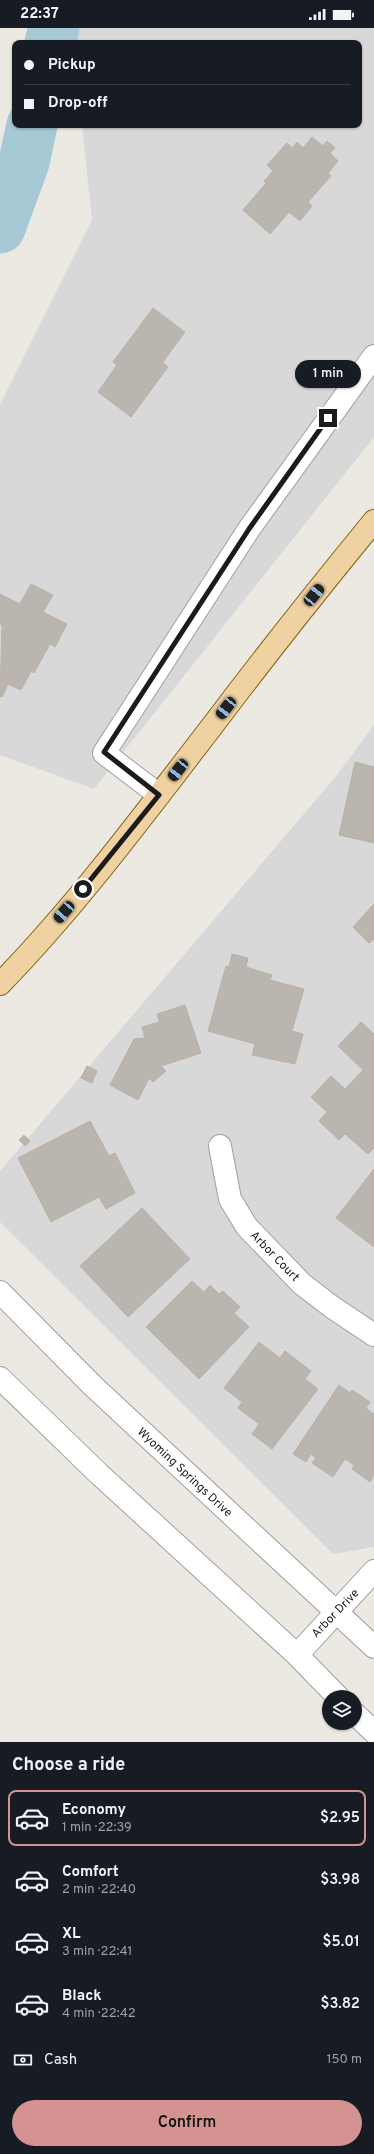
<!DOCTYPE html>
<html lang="en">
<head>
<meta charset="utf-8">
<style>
  body { margin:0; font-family:Overpass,sans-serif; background:#20242c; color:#f1f3f6; height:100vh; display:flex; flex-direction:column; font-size:15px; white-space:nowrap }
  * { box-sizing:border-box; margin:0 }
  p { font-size:13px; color:#9ea1a6 }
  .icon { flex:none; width:22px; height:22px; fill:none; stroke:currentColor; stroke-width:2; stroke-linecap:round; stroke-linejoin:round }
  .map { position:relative; height:1714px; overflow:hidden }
  .details { display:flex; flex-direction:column; background:#171b24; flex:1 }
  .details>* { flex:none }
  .banner { position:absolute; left:12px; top:12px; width:350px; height:88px; border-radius:8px; box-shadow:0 1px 3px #0004; display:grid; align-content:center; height:88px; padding:0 12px; background:#171b24 }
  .fabs { position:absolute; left:322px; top:1662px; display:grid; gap:8px }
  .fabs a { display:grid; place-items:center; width:40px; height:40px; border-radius:50%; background:#171b24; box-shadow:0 1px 3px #0004; font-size:20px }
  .end { position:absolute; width:18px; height:18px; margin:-9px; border:5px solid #1b1b1b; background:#fff; box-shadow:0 0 0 2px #fff }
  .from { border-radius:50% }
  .bubble { position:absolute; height:28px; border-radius:14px; background:#171b24; box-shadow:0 1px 3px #0004; font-size:13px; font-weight:600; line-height:28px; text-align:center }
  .car { position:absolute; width:12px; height:24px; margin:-12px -6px; border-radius:5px; box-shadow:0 0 3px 1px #0007; background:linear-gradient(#222 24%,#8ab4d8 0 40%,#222 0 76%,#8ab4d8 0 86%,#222 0) }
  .banner b { display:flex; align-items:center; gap:14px; height:38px; font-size:15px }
  .banner b+b { border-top:1px solid #363941 }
  .banner i { width:10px; height:10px; background:#f1f3f6 }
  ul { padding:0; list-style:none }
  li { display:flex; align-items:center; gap:12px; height:56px; margin:0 8px 6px; padding:0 4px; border:2px solid transparent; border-radius:8px }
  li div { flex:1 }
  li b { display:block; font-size:15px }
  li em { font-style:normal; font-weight:600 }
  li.selected { border-color:#d49391 }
  li>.icon { width:36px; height:36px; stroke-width:1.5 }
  h2 { padding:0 12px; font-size:18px; line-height:48px }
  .pay { display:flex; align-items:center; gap:10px; height:44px; padding:0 12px; font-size:15px }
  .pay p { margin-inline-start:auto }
  .button { display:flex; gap:8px; margin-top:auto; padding:8px 12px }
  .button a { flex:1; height:46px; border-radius:24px; background:#d49391; color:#111; font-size:16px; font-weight:600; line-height:46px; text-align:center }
  .status { display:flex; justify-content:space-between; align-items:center; height:28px; padding:0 20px; background:#171b24; direction:ltr }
  .status svg { height:11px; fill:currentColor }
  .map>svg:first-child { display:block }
  .residential { fill:#d9d8d8 }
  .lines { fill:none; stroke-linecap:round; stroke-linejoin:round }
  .river { stroke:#a7c8d5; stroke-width:51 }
  .building { fill:#bbb5af; stroke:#bbb0a6 }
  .minor-casing { stroke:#9f9f9f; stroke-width:24 }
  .major-casing { stroke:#826110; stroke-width:24 }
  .minor { stroke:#fff; stroke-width:22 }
  .major { stroke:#f0d2a2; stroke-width:22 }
  .route { stroke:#1b1b1b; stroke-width:5 }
  .labels { text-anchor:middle; stroke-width:3; stroke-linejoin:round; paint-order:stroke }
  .street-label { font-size:12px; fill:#1b1b1b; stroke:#fff }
</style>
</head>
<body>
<div class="status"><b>22:37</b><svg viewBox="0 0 49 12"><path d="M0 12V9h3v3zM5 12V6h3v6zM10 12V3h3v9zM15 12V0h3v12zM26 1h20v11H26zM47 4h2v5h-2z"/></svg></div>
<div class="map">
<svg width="374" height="1714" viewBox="0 0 374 1714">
  <rect width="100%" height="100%" fill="#ebe9e2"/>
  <path class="residential" d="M72,0h302v409l-280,352 -94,-34v-350l92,-185 -10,-95h277v-82h-285z
    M374,697v822l-41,7 -333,-332v-51l337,-396z"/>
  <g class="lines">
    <path class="river" d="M50,15l4,-15
      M0,200l24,-66 8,-37"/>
  </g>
  <path class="building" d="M312,109l11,9 4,-5 8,7 -5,5 8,8 -10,12 3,3 -23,26 4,4 -12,15 -11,-9 -19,22 -27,-24 23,-27 -2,-2 9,-10 -6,-6 20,-22 5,5 5,-6 6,6z
    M153,280l32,24 -22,30 5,5 -37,50 -33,-25 19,-27 -4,-3z
    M31,556l22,11 -10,17 24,12 -12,23 -5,-3 -16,29 -3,-2 -10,19 -13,-6 -6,13 -2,-1 2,-71 -2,-1v-30l20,10z
    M355,734l19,5v76l-35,-8z
    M374,876v35l-5,4 -16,-16z
    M232,926l16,4 -2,9 26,8 -2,5 34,9 -12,42 11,3 -8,30 -43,-9 3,-11 -47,-13 18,-65 3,1z
    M185,977l16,48 -40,13 5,5 -13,11 -4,-4 -11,22 -28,-15 24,-46 11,-1 -3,-11 17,-5 -2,-8z
    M361,994l13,12v114l-6,6 -23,-20 -6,6 -20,-19 8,-9 -16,-15 20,-21 14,13 18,-19 -25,-24z
    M87,1038l10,5 -5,12 -11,-5z
    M90,1093l19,35 6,-3 20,40 -29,16 -7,-12 -48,25 -33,-64z
    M24,1107l6,6 -5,5 -6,-6z
    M374,1141v78l-38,-29z
    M142,1180l48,51 -62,58 -48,-51z
    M192,1253l12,11 6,-7 9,9 4,-3 17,16 -6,6 15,14 -50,52 -53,-52z
    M259,1314l21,16 5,-7 26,20 -6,8 13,10 -46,60 -20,-15 7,-10 -21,-16 4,-6 -18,-14z
    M339,1357l11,8 2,-3 18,12 -4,6 8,6v61l-4,7 -18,-13 2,-4 -9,-6 -12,18 -21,-14 4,-5 -5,-4 -5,8 -13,-8z"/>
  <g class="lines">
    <g class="minor-casing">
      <path id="minor" d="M159,767l-55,-42 145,-224 125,-173
        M220,1118l10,53 17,28 55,57 30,23 42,28
        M0,1264l93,94 281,261
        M0,1350l99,96 198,181 41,42
        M297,1627l77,-84
        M355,1686l19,18"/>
    </g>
    <g class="major-casing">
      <path id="major" d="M0,956c78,-80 145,-171 213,-259 52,-69 106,-137 161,-204"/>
    </g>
    <use href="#minor" class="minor"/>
    <use href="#major" class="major"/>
  </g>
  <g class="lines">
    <path class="route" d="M83,861l76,-94 -55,-43 145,-223 79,-111"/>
  </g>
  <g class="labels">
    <g class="street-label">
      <text transform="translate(275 1228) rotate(46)" y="4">Arbor Court</text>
      <text transform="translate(185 1444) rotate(43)" y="4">Wyoming Springs Drive</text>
      <text transform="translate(335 1585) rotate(-46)" y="4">Arbor Drive</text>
    </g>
  </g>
</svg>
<div class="fabs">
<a><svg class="icon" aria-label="layers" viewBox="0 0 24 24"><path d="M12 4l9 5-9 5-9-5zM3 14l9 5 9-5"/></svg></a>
</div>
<i class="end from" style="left:83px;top:861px"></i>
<i class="end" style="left:328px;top:390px"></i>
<div class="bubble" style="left:295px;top:332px;width:66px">1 min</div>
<i class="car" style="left:314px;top:567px;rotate:39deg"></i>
<i class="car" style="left:226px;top:680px;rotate:218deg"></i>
<i class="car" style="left:178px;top:742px;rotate:218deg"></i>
<i class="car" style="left:64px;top:884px;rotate:221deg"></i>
<div class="banner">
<b><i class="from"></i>Pickup</b>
<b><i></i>Drop-off</b>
</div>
</div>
<section class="details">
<h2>Choose a ride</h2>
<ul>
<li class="selected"><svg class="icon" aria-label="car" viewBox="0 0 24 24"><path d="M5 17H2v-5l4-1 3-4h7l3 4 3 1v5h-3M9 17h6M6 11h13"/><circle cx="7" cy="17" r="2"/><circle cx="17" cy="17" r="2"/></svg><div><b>Economy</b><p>1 min · 22:39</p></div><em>$2.95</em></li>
<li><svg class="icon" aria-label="car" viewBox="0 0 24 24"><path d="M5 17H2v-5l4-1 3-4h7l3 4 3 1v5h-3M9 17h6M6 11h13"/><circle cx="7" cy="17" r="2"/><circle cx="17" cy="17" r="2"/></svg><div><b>Comfort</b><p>2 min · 22:40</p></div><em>$3.98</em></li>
<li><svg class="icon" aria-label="car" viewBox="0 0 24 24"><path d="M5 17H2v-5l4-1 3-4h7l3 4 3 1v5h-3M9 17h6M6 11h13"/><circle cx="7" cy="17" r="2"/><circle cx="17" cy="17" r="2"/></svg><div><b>XL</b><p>3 min · 22:41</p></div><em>$5.01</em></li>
<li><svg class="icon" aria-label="car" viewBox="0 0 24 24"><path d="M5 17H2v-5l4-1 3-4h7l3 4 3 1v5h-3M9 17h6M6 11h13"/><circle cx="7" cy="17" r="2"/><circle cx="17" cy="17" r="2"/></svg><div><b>Black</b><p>4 min · 22:42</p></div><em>$3.82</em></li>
</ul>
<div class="pay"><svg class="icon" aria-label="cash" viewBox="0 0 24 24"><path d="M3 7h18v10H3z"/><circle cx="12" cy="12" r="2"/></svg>Cash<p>150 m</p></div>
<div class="button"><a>Confirm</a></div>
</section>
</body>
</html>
